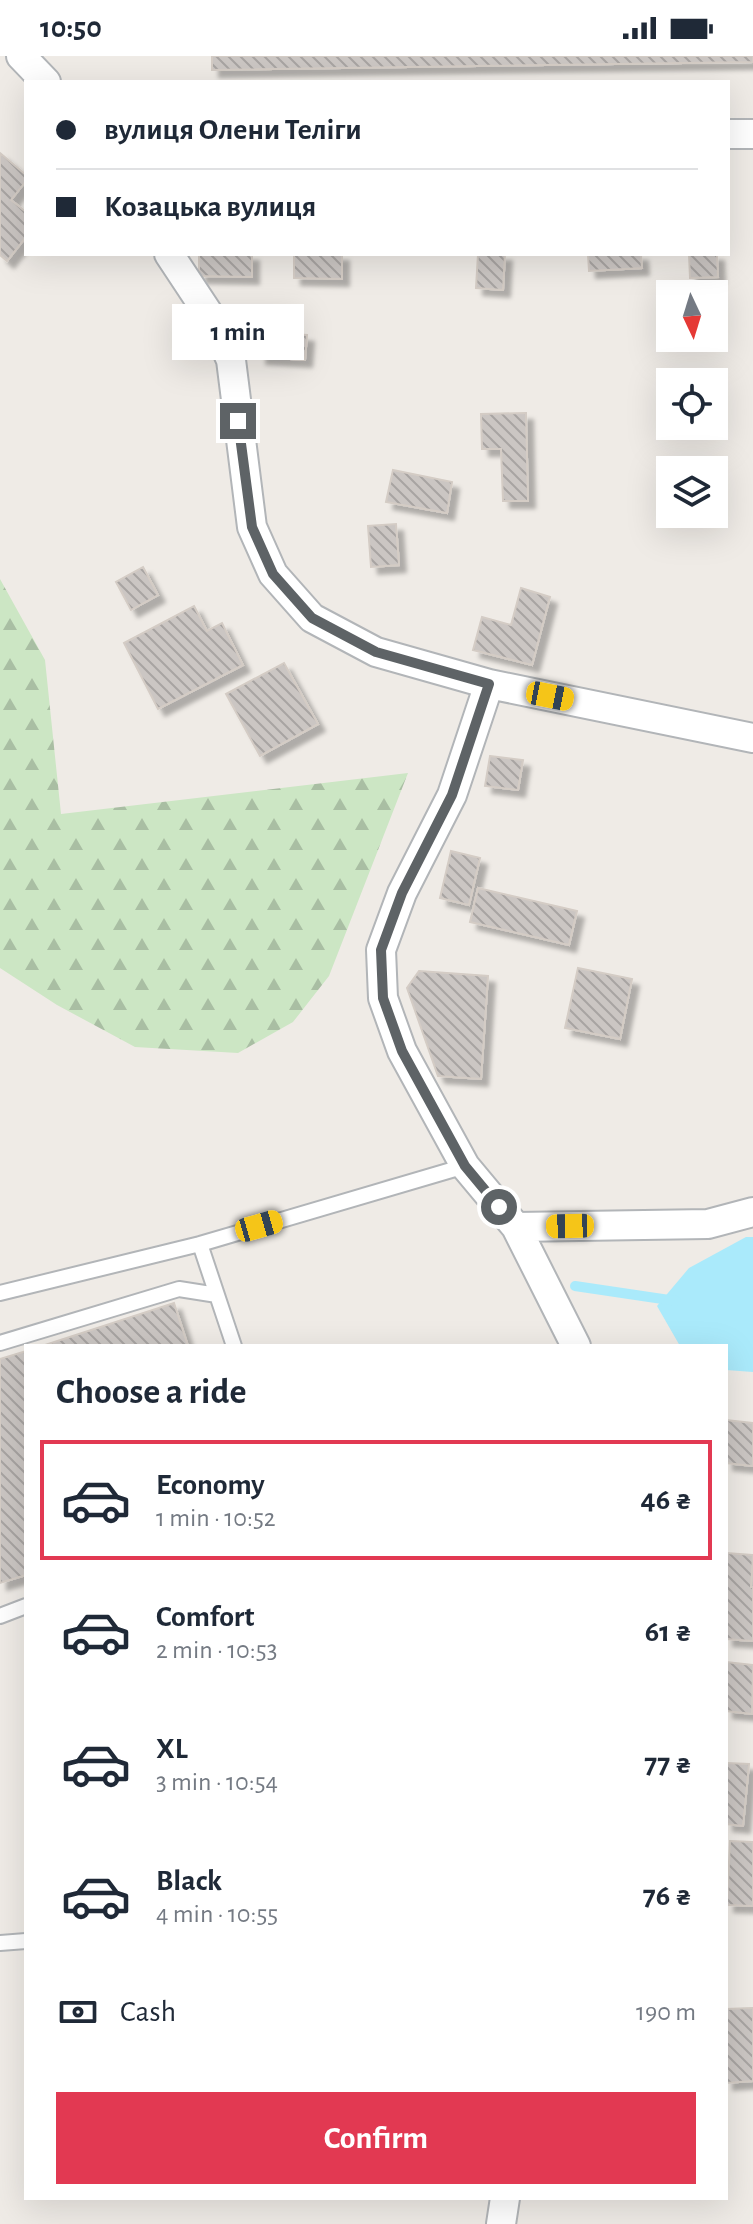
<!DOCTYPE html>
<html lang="en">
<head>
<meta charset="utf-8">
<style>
  body { margin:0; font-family:"Alegreya Sans",sans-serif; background:#f6f6f7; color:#1f2937; height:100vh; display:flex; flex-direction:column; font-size:30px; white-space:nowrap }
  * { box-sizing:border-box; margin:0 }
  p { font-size:26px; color:#747a83 }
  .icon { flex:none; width:44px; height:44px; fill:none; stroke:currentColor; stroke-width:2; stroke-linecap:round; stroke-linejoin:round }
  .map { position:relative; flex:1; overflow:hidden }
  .panel { position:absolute; left:24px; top:1288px; width:704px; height:856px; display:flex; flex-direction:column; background:#fff; border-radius:0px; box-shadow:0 8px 32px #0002 }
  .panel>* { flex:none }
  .guide { position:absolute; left:24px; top:24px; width:706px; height:176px; border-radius:0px; box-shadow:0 8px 32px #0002; display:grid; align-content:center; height:176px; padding:0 32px; background:#fff }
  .needle { width:52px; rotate:176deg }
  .controls { position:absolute; left:656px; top:224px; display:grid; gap:16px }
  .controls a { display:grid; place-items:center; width:72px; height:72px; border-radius:0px; background:#fff; box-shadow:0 8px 32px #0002; font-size:40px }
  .end { position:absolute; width:36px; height:36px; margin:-18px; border:10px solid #5e6366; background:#fff; box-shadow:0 0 0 4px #fff }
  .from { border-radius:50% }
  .bubble { position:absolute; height:56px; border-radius:0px; background:#fff; box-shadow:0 8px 32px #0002; font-size:26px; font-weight:700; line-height:56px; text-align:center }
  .car { position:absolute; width:24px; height:48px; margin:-24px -12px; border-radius:10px; box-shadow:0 0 6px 2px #0007; background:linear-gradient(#f5c518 24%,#345 0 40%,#f5c518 0 76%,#345 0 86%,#f5c518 0) }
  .guide b { display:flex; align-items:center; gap:28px; height:76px; font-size:30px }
  .guide b+b { border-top:2px solid #e0e1e3 }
  .guide i { width:20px; height:20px; background:#1f2937 }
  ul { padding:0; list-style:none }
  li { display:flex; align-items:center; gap:24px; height:120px; margin:0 16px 12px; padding:0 16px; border:4px solid transparent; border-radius:0px }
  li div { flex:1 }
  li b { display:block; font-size:30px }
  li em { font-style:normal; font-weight:700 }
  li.active { border-color:#e23952 }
  li>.icon { width:72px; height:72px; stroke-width:1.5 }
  h2 { padding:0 32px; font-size:36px; line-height:96px }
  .pay { display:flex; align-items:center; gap:20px; height:88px; padding:0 32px; font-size:30px }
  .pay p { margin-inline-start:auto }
  .primary-button { display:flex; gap:16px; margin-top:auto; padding:16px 32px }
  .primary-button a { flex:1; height:92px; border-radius:0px; background:#e23952; color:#fff; font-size:32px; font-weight:700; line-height:92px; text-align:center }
  .status { display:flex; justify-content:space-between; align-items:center; height:56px; padding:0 40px; background:#fff; direction:ltr }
  .status svg { height:22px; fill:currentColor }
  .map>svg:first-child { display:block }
  .forest { fill:url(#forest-firs) }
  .water { fill:#aaeafb }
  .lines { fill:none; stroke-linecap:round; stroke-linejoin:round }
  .stream { stroke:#aaeafb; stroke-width:10 }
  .building { fill:url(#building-back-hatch); stroke:#d4ccc5; stroke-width:2; filter:url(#shadow) }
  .service-casing { stroke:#b2b5b8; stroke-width:18 }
  .minor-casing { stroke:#b2b5b8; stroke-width:32 }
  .service { stroke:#fff; stroke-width:14 }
  .minor { stroke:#fff; stroke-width:28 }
  .route { stroke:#5e6366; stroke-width:10 }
</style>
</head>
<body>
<div class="status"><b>10:50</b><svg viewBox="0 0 49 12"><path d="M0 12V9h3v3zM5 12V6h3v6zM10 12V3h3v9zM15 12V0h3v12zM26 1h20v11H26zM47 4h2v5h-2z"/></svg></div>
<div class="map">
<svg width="753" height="2168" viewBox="0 0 753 2168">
  <defs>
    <pattern id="forest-firs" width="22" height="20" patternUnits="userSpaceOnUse" patternTransform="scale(2)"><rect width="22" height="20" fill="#cce6c4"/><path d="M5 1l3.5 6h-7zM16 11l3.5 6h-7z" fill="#a9bea3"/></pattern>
    <pattern id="building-back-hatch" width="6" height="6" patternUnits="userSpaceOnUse" patternTransform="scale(2)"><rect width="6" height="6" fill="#cbc6c3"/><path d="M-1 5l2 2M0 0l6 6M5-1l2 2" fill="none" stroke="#a8a4a2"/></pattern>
    <filter id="shadow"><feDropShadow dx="7" dy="7" stdDeviation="2" flood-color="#0004"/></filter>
  </defs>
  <rect width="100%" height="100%" fill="#efebe6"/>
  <path class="forest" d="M0,523l45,81 16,154 347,-41 -79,203 -36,46 -55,31 -103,-6 -78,-42 -57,-37z"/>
  <path class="water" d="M746,1181h7v135l-27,-2v-24h-46l-23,-40 32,-38z"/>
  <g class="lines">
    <path class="stream" d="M575,1230l101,15"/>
  </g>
  <path class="building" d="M212,0h541v6l-541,8z
    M0,97l26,22v6l-15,19 15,12v25l-19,24 -7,-6z
    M199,198h53v23l-53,-1z
    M294,198h48v25l-48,-1z
    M478,198h27l-2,36 -27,-2z
    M588,198h53l1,14 -53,3z
    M689,198h28l1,23 -28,1z
    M261,276l46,3 -2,25 -46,-3z
    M526,357l2,88h-25l-2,-52h-19l-1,-35z
    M393,414l59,12 -5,31 -61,-11z
    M396,468l3,41 -28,2 -3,-41z
    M143,511l15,28 -27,15 -15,-28z
    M521,532l29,9 -18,68 -59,-15 9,-33 29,8z
    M194,550l13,25 15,-8 21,42 -85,44 -34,-66z
    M284,607l34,61 -58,32 -34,-62z
    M490,700l33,4 -5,30 -33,-4z
    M451,795l29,7 -11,47 -29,-7z
    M478,832l99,23 -8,34 -99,-23z
    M578,912l54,11 -12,60 -55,-11z
    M419,915l69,5 -7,103 -43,-3 -31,-88z
    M174,1247l14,43h-146z
    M26,1295v224l-26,8v-224z
    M726,1364l27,3v43l-27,-3z
    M726,1497l27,2 -2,32h2v54l-27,-2z
    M726,1606l27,3 -1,49 -26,-3z
    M726,1707l23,1 -6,62 -17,-2z
    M730,1785l23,1v64l-26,-1z
    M753,1952v73l-27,2v-74z"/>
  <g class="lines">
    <g class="service-casing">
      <path id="service" d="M200,1188l34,102
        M0,1237l200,-49 265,-78
        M0,1287l179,-54 38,6
        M0,1560l26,-10
        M0,1887l26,-2"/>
    </g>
    <g class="minor-casing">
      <path id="minor" d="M21,0l25,26
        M728,78h25
        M169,198l45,68 17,38 21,167 21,47 39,44 64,34 113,32 264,54
        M489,628l-37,111 -50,98 -21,57 2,48 19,53 63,115 51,61 60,119
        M516,1171l192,-3 45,-12
        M501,2168l4,-26"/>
    </g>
    <use href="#service" class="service"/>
    <use href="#minor" class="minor"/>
  </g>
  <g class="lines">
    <path class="route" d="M238,365l14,106 21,47 39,44 64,34 113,32 -37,111 -50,98 -21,57 2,48 19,53 63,115 34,41"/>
  </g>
</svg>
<div class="controls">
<a><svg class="needle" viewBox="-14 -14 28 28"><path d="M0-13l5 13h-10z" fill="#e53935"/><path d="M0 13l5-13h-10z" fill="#747a83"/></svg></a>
<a><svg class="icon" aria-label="locate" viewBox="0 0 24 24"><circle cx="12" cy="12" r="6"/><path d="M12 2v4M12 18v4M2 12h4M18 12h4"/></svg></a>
<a><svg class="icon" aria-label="layers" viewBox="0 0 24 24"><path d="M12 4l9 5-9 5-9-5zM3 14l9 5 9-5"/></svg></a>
</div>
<i class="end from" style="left:499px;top:1151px"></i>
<i class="end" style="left:238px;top:365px"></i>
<div class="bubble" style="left:172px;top:248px;width:132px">1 min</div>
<i class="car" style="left:550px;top:640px;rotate:101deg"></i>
<i class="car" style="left:259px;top:1170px;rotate:74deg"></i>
<i class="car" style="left:570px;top:1170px;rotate:269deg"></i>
<div class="guide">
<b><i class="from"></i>вулиця Олени Теліги</b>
<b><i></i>Козацька вулиця</b>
</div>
<section class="panel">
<h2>Choose a ride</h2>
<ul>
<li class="active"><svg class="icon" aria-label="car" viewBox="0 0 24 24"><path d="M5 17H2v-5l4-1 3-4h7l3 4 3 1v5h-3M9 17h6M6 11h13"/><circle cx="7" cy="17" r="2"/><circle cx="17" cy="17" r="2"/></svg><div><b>Economy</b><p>1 min · 10:52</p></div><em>46 ₴</em></li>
<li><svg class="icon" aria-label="car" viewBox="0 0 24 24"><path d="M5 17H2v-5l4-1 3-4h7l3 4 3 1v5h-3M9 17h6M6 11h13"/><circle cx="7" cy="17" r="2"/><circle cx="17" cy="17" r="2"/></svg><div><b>Comfort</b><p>2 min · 10:53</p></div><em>61 ₴</em></li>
<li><svg class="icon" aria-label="car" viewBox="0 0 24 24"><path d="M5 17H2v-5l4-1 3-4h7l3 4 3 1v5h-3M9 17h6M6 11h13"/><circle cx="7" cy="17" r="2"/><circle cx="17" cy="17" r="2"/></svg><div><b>XL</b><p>3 min · 10:54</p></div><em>77 ₴</em></li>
<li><svg class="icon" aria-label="car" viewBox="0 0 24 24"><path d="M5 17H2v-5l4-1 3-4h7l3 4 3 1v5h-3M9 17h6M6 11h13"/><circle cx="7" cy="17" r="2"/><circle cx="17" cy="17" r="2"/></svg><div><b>Black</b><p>4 min · 10:55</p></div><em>76 ₴</em></li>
</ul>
<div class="pay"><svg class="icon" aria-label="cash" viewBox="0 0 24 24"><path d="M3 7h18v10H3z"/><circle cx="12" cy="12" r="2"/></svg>Cash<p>190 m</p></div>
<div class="primary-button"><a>Confirm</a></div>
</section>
</div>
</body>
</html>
